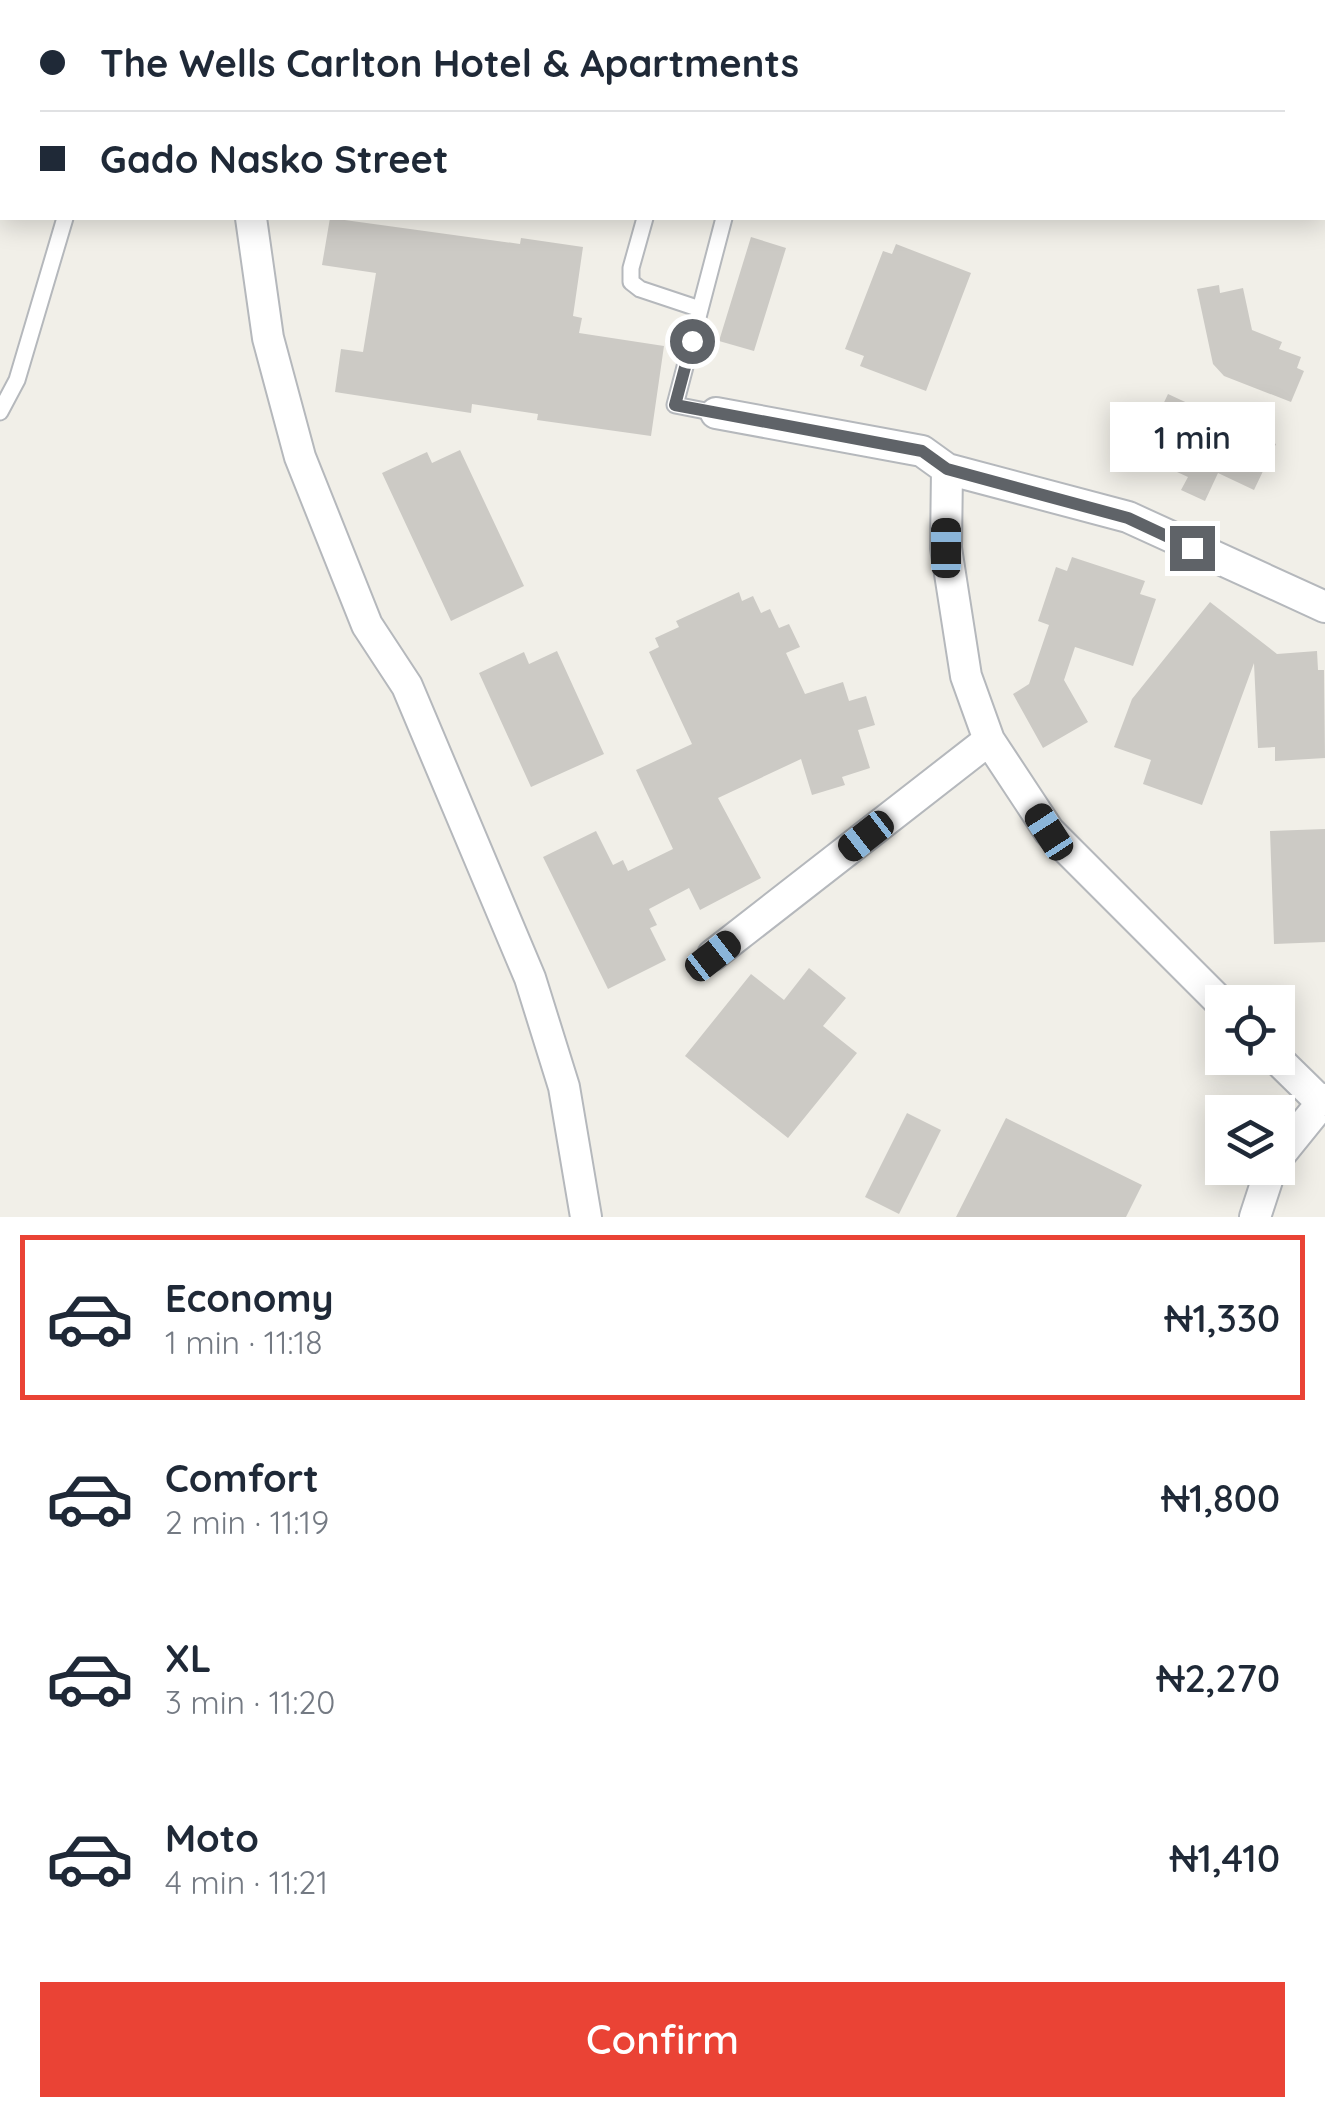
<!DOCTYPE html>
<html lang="en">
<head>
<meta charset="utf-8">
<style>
  body { margin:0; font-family:Quicksand,sans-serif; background:#f6f6f7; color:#1f2937; height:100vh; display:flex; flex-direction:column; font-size:38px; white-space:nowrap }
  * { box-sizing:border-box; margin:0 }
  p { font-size:32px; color:#747a83 }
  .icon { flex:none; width:55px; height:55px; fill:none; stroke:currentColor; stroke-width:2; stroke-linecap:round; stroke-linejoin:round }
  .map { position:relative; height:1217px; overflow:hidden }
  .details { display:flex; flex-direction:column; background:#fff; flex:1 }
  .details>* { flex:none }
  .guide { position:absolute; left:0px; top:0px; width:1325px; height:220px; box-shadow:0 5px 25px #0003; display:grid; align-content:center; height:220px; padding:0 40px; background:#fff }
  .buttons { position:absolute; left:1205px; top:985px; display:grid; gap:20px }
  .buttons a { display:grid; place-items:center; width:90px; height:90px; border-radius:0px; background:#fff; box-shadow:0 5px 25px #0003; font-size:50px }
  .end { position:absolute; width:45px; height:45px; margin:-22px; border:12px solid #5f6368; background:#fff; box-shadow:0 0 0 5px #fff }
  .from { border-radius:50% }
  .bubble { position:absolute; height:70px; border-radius:0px; background:#fff; box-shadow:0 5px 25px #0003; font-size:32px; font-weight:600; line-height:70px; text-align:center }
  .car { position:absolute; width:30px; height:60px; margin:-30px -15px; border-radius:12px; box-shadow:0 0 8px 2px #0007; background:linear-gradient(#222 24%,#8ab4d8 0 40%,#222 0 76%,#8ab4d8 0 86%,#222 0) }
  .guide b { display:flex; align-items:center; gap:35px; height:95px; font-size:38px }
  .guide b+b { border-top:2px solid #e0e1e3 }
  .guide i { width:25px; height:25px; background:#1f2937 }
  ul { padding:18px 0 0; list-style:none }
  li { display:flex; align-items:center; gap:30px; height:165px; margin:0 20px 15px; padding:0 20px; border:5px solid transparent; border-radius:0px }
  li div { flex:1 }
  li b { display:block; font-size:38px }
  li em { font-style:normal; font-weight:600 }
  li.on { border-color:#ea4335 }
  li>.icon { width:90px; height:90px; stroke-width:1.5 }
  .button { display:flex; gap:20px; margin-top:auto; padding:20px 40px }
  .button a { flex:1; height:115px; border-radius:0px; background:#ea4335; color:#fff; font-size:40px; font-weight:600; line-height:115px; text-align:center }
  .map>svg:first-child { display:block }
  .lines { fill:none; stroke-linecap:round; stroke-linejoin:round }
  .stream { stroke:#aadaff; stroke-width:9 }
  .building { fill:#cccac5 }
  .lane-casing { stroke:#b5b8bc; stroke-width:19 }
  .street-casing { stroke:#b5b8bc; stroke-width:34 }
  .lane { stroke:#fff; stroke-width:15 }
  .street { stroke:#fff; stroke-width:30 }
  .route { stroke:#5f6368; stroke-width:12 }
</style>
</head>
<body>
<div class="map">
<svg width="1325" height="1217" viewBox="0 0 1325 1217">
  <rect width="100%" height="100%" fill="#f1efe8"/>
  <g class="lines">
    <path class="stream" d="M1175,0l1,2
      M1322,162l3,1"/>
  </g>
  <path class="building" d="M330,218l190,26 1,-6 62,9 -10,69 9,2 -3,15 85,13 -13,90 -114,-16 1,-6 -66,-10 -1,9 -136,-21 6,-43 22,3 13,-79 -54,-8z
    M751,237l35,11 -32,103 -35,-10z
    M896,244l75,29 -45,118 -66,-25 4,-10 -19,-7 38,-98 9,3z
    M1219,285l1,8 23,-5 9,42 30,12 -3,7 22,8 -4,11 7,3 -13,31 -67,-26 -11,-12 -16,-75z
    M1168,394l108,50 -22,46 -36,-17 -13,28 -24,-11 7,-13 -22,-10 3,-6 -18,-9 6,-12 -9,-4z
    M460,450l64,136 -73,35 -69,-148 45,-21 5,11z
    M1072,557l73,24 -5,13 16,5 -23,67 -58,-19 -11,33 24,42 -45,26 -30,-54 16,-10 20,-59 -11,-4 18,-54 11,4z
    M739,592l3,9 11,-5 8,17 9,-4 9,19 10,-4 11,23 -14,6 19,41 38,-12 6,19 17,-5 9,29 -17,5 12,38 -28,9 3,8 -33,10 -11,-36 -83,39 43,80 -61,32 -11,-22 -40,21 8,16 -7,3 16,32 -58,29 -65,-132 53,-26 17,34 10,-5 5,11 45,-22 -37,-79 56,-26 -43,-92 10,-5 -4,-9 24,-11 -3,-6z
    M1210,602l67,52 40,-3 1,19h6l1,88 -50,3v-14l-17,1 -4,-85 -52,142 -59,-21 8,-24 -37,-13 18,-48z
    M557,651l47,103 -73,33 -52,-114 45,-21 5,12z
    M1325,829v113l-51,2 -4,-113z
    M809,968l37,30 -23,28 34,27 -69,85 -103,-82 66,-82 33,26z
    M907,1113l34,17 -42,84 -34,-17z
    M1006,1118l136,67 -16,32h-170z"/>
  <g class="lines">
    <g class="lane-casing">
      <path id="lane" d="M645,218l-14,50v14l9,7 60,20
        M0,412l17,-32 48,-162
        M716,413l-41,-8 49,-187"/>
    </g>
    <g class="street-casing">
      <path id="street" d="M54,2l1,-2
        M296,2v-2
        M577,2l1,-2
        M251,218l17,120 32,119 67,168 40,61 123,292 34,109 22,130
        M716,413l206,38 25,18 181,48 197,90
        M947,469l-1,79 20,128 23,64 60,91 173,173
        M713,955l276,-215
        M1276,1058l44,43
        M1278,1157l47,-58
        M1255,1217l16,-49"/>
    </g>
    <use href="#lane" class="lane"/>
    <use href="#street" class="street"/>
  </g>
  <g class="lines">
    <path class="route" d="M692,341l-17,64 247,46 25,18 181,49 64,30"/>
  </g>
</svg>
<div class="buttons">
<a><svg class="icon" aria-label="locate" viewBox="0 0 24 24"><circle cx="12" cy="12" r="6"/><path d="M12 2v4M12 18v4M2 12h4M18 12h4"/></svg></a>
<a><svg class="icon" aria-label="layers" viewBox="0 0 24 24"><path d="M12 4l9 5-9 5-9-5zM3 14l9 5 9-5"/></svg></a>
</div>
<i class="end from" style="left:692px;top:341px"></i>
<i class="end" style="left:1192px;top:548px"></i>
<div class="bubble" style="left:1110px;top:402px;width:165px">1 min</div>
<i class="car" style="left:946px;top:548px;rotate:0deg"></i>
<i class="car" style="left:1049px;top:832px;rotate:327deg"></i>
<i class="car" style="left:866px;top:836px;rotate:232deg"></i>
<i class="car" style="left:713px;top:956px;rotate:52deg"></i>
<div class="guide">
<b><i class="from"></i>The Wells Carlton Hotel &amp; Apartments</b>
<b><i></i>Gado Nasko Street</b>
</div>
</div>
<section class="details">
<ul>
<li class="on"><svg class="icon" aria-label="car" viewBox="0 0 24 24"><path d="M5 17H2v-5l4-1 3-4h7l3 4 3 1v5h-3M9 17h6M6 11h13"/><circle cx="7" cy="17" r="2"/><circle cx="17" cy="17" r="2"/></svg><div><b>Economy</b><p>1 min · 11:18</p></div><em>₦1,330</em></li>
<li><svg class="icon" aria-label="car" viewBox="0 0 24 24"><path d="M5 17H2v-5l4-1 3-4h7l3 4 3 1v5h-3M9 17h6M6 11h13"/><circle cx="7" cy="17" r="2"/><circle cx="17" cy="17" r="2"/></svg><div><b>Comfort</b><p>2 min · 11:19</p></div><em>₦1,800</em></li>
<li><svg class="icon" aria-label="car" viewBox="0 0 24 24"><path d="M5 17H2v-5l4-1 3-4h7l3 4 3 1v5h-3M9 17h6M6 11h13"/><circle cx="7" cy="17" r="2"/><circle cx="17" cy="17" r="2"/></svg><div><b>XL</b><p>3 min · 11:20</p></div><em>₦2,270</em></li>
<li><svg class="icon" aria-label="car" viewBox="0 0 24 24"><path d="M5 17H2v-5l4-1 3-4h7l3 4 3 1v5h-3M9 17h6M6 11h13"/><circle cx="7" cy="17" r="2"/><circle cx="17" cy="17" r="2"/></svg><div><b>Moto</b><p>4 min · 11:21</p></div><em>₦1,410</em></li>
</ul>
<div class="button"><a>Confirm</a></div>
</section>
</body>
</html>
